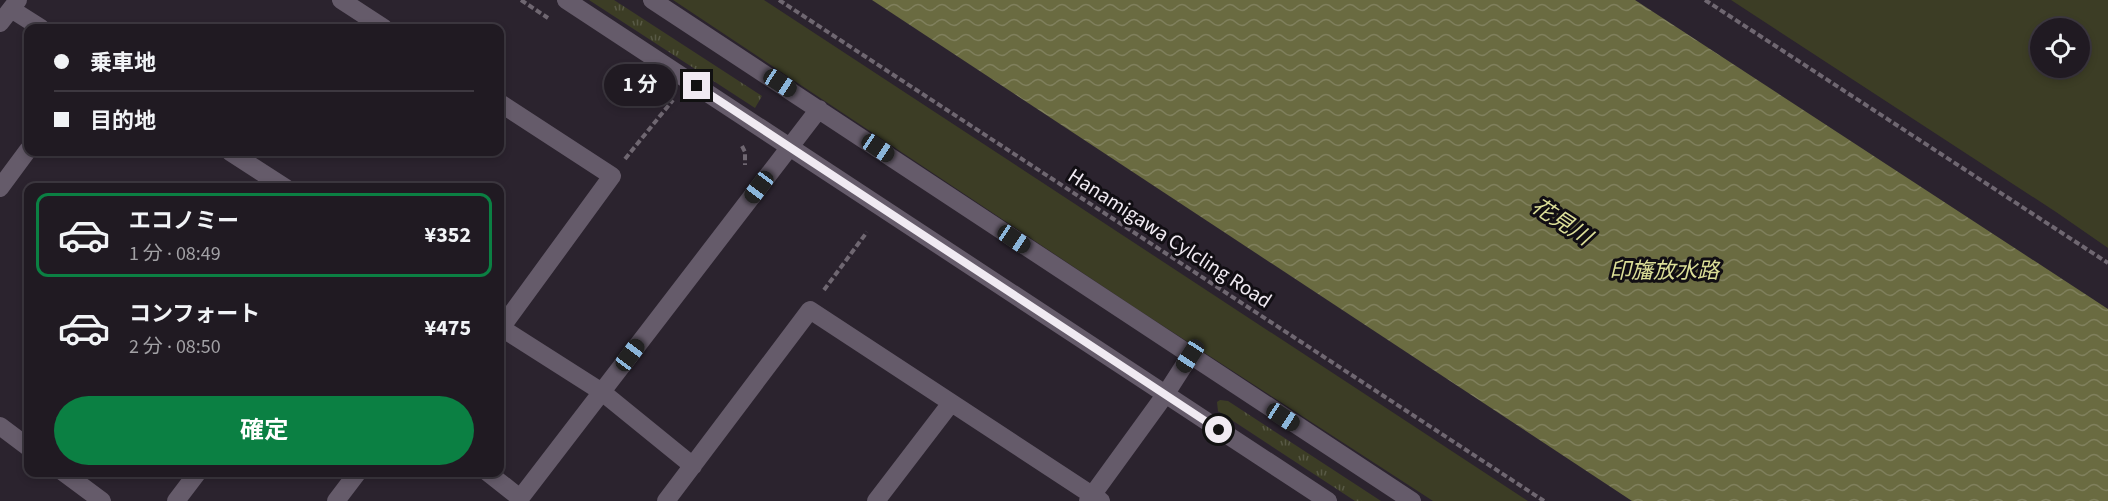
<!DOCTYPE html>
<html lang="ja">
<head>
<meta charset="utf-8">
<style>
  body { margin:0; font-family:"Source Sans 3","Noto Sans JP",sans-serif; background:#28232a; color:#f1f3f6; height:100vh; display:flex; flex-direction:column; font-size:22px; white-space:nowrap }
  * { box-sizing:border-box; margin:0 }
  p { font-size:20px; color:#a2a1a5 }
  .icon { flex:none; width:33px; height:33px; fill:none; stroke:currentColor; stroke-width:2; stroke-linecap:round; stroke-linejoin:round }
  .map { position:relative; flex:1; overflow:hidden }
  .panel { position:absolute; left:24px; top:183px; width:480px; height:294px; display:flex; flex-direction:column; background:#201a22; border-radius:12px; box-shadow:0 3px 9px #0003,0 0 0 2px #3d3840 }
  .panel>* { flex:none }
  .hud { position:absolute; left:24px; top:24px; width:480px; height:132px; border-radius:12px; box-shadow:0 3px 9px #0003,0 0 0 2px #3d3840; display:grid; align-content:center; height:132px; padding:0 30px; background:#201a22 }
  .tools { position:absolute; left:2030px; top:18px; display:grid; gap:12px }
  .tools a { display:grid; place-items:center; width:60px; height:60px; border-radius:50%; background:#201a22; box-shadow:0 3px 9px #0003,0 0 0 2px #3d3840; font-size:30px }
  .end { position:absolute; width:27px; height:27px; margin:-14px; border:8px solid #f0eaf2; background:#111; box-shadow:0 0 0 3px #111 }
  .from { border-radius:50% }
  .bubble { position:absolute; height:42px; border-radius:21px; background:#201a22; box-shadow:0 3px 9px #0003,0 0 0 2px #3d3840; font-size:20px; font-weight:700; line-height:42px; text-align:center }
  .car { position:absolute; width:18px; height:36px; margin:-18px -9px; border-radius:8px; box-shadow:0 0 4px 2px #0007; background:linear-gradient(#222 24%,#8ab4d8 0 40%,#222 0 76%,#8ab4d8 0 86%,#222 0) }
  .hud b { display:flex; align-items:center; gap:21px; height:57px; font-size:22px }
  .hud b+b { border-top:2px solid #3d3840 }
  .hud i { width:15px; height:15px; background:#f1f3f6 }
  ul { padding:10px 0 0; list-style:none }
  li { display:flex; align-items:center; gap:18px; height:84px; margin:0 12px 9px; padding:0 18px; border:3px solid transparent; border-radius:12px }
  li div { flex:1 }
  li b { display:block; font-size:22px }
  li em { font-style:normal; font-weight:700 }
  li.selected { border-color:#0b8043 }
  li>.icon { width:54px; height:54px; stroke-width:1.5 }
  .action { display:flex; gap:12px; margin-top:auto; padding:12px 30px }
  .action a { flex:1; height:69px; border-radius:36px; background:#0b8043; color:#fff; font-size:24px; font-weight:700; line-height:69px; text-align:center }
  .map>svg:first-child { display:block }
  .grass { fill:url(#grass-tufts) }
  .park { fill:#3c3d25; fill-rule:evenodd }
  .water { fill:url(#water-waves) }
  .lines { fill:none; stroke-linecap:round; stroke-linejoin:round }
  .path { stroke:#6f6771; stroke-width:4; stroke-dasharray:6 3; stroke-linecap:butt }
  .minor { stroke:#655b6a; stroke-width:18 }
  .route { stroke:#f0eaf2; stroke-width:8 }
  .labels { text-anchor:middle; stroke-width:6; stroke-linejoin:round; paint-order:stroke }
  .street-label { font-size:21px; fill:#f0eaf2; stroke:#110e13 }
  .water-label { font-size:22px; font-style:italic; fill:#dcdf98; stroke:#110e13 }
</style>
</head>
<body>
<div class="map">
<svg width="2108" height="501" viewBox="0 0 2108 501">
  <defs>
    <pattern id="grass-tufts" width="24" height="20" patternUnits="userSpaceOnUse" patternTransform="scale(1.5)"><rect width="24" height="20" fill="#3c3d25"/><path d="M3 7l-1-3M5 7V3M7 7l1-3M15 17l-1-3M17 17v-4M19 17l1-3" fill="none" stroke="#585945"/></pattern>
    <pattern id="water-waves" width="16" height="10" patternUnits="userSpaceOnUse" patternTransform="scale(1.5)"><rect width="16" height="10" fill="#6a6b41"/><path d="M0 5q4-4 8 0t8 0" fill="none" stroke="#80805d"/></pattern>
  </defs>
  <rect width="100%" height="100%" fill="#2b232e"/>
  <path class="grass" d="M589,0h25l148,96 -7,12z
    M1220,400l8,1 153,100h-26l-137,-90 -1,-9z"/>
  <path class="park" d="M673,0h91l764,501h-95l-296,-192z
    M1731,0h377v248l-52,-36zM2040,28h39v40h-39z"/>
  <path class="water" d="M872,0h763l473,309v192h-476z"/>
  <g class="lines">
    <path class="path" d="M521,0l27,18
      M779,0l765,501
      M1705,0l403,263
      M742,146l3,6v13
      M625,159l48,-59
      M824,290l43,-58"/>
    <path class="minor" d="M341,0l43,28
      M566,0l762,501
      M652,0l760,501
      M11,9l30,19
      M0,23l18,-23
      M500,103l112,73 -111,152
      M230,152l56,36
      M0,188l28,-38
      M500,327l102,65 91,74
      M0,426l28,21
      M63,472l39,29
      M487,472l33,26
      M176,501l22,-29
      M336,501l22,-29
      M518,501l301,-392
      M666,501l144,-191 291,191
      M876,501l75,-98
      M1088,501l77,-106 25,-39"/>
  </g>
  <g class="lines">
    <path class="route" d="M697,86l522,344"/>
  </g>
  <g class="labels">
    <g class="street-label">
      <text transform="translate(1170 238) rotate(33)" y="7">Hanamigawa Cylcling Road</text>
    </g>
    <g class="water-label">
      <text transform="translate(1562 221) rotate(33)" y="8">花見川</text>
      <text x="1664" y="278">印旛放水路</text>
    </g>
  </g>
</svg>
<div class="tools">
<a><svg class="icon" aria-label="locate" viewBox="0 0 24 24"><circle cx="12" cy="12" r="6"/><path d="M12 2v4M12 18v4M2 12h4M18 12h4"/></svg></a>
</div>
<i class="end from" style="left:1219px;top:430px"></i>
<i class="end" style="left:697px;top:86px"></i>
<div class="bubble" style="left:604px;top:64px;width:72px">1 分</div>
<i class="car" style="left:780px;top:83px;rotate:123deg"></i>
<i class="car" style="left:878px;top:148px;rotate:124deg"></i>
<i class="car" style="left:759px;top:187px;rotate:217deg"></i>
<i class="car" style="left:1014px;top:239px;rotate:124deg"></i>
<i class="car" style="left:630px;top:355px;rotate:37deg"></i>
<i class="car" style="left:1190px;top:356px;rotate:213deg"></i>
<i class="car" style="left:1283px;top:417px;rotate:123deg"></i>
<div class="hud">
<b><i class="from"></i>乗車地</b>
<b><i></i>目的地</b>
</div>
<section class="panel">
<ul>
<li class="selected"><svg class="icon" aria-label="car" viewBox="0 0 24 24"><path d="M5 17H2v-5l4-1 3-4h7l3 4 3 1v5h-3M9 17h6M6 11h13"/><circle cx="7" cy="17" r="2"/><circle cx="17" cy="17" r="2"/></svg><div><b>エコノミー</b><p>1 分 · 08:49</p></div><em>¥352</em></li>
<li><svg class="icon" aria-label="car" viewBox="0 0 24 24"><path d="M5 17H2v-5l4-1 3-4h7l3 4 3 1v5h-3M9 17h6M6 11h13"/><circle cx="7" cy="17" r="2"/><circle cx="17" cy="17" r="2"/></svg><div><b>コンフォート</b><p>2 分 · 08:50</p></div><em>¥475</em></li>
</ul>
<div class="action"><a>確定</a></div>
</section>
</div>
</body>
</html>
